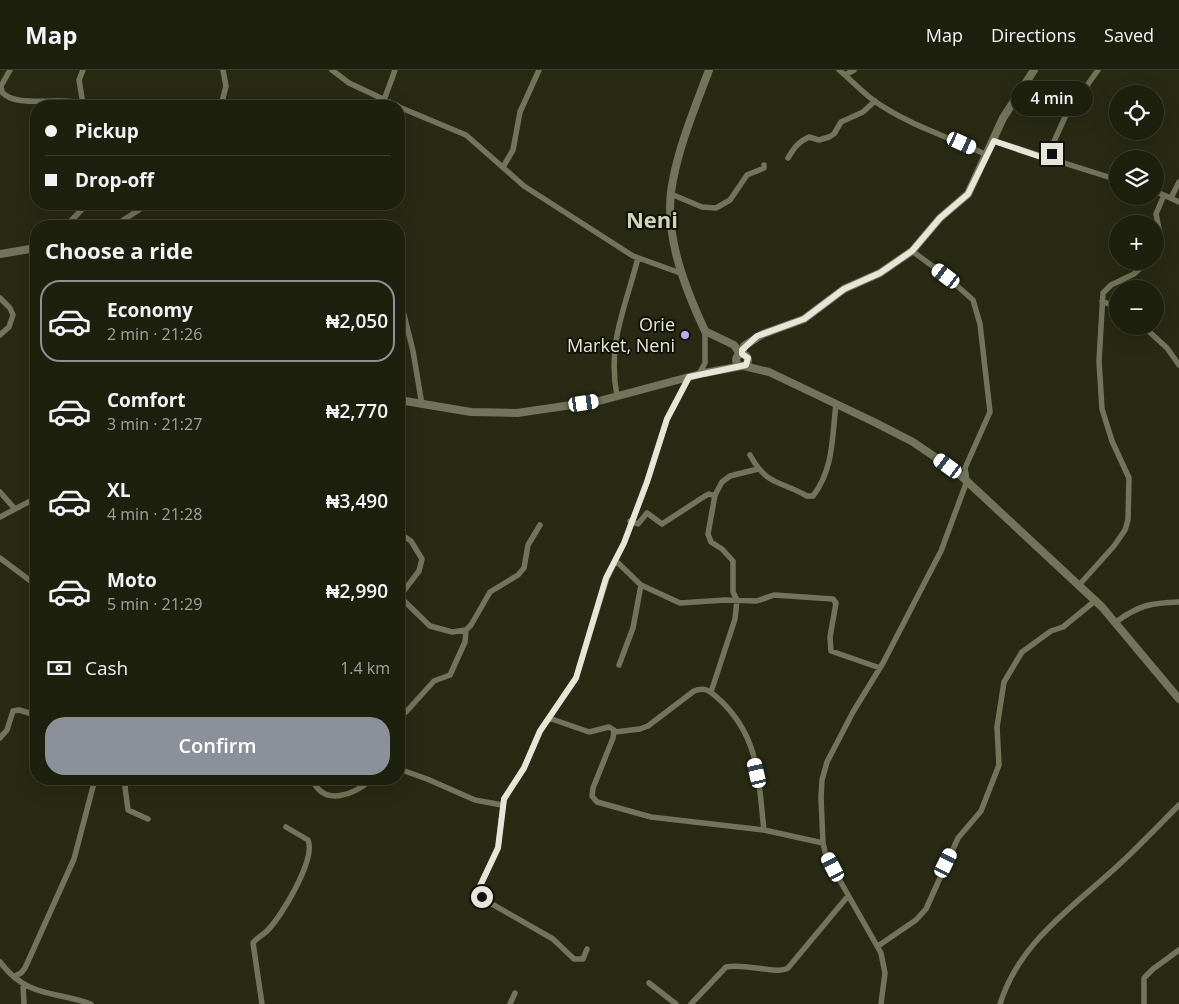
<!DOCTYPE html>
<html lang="en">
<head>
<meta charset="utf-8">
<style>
  body { margin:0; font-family:"Open Sans",sans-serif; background:#262817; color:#f1f3f6; height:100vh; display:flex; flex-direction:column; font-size:19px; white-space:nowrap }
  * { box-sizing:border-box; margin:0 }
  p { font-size:16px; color:#a1a39e }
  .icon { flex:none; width:28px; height:28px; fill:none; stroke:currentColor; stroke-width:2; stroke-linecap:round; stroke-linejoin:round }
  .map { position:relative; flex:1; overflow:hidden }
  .sheet { position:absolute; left:30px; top:150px; width:375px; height:565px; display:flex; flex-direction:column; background:#1e200e; border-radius:20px; box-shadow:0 5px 20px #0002,0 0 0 1px #3c3e2e }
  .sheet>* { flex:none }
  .hud { position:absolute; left:30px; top:30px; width:375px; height:110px; border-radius:20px; box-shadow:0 5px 20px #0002,0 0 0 1px #3c3e2e; display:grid; align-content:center; height:110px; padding:0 15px; background:#1e200e }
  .tools { position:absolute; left:1109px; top:15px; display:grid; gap:10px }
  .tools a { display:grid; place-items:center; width:55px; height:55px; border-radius:50%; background:#1e200e; box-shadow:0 5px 20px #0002,0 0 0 1px #3c3e2e; font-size:25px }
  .end { position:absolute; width:22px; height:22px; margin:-11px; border:6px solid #e5e6d8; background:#111; box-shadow:0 0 0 2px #111 }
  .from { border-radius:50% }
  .bubble { position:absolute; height:35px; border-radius:18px; background:#1e200e; box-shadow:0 5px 20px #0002,0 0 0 1px #3c3e2e; font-size:16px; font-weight:600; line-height:35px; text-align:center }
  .car { position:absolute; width:15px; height:30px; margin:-15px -8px; border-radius:6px; box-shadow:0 0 4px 1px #0007; background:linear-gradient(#fff 24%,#345 0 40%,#fff 0 76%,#345 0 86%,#fff 0) }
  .hud b { display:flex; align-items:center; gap:18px; height:48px; font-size:19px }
  .hud b+b { border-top:1px solid #3c3e2e }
  .hud i { width:12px; height:12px; background:#f1f3f6 }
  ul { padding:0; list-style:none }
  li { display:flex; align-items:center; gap:15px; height:82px; margin:0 10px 8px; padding:0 5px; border:2px solid transparent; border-radius:20px }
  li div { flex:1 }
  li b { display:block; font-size:19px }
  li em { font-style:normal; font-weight:600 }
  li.current { border-color:#8c9099 }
  li>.icon { width:45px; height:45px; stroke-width:1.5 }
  h2 { padding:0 15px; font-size:22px; line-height:60px }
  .pay { display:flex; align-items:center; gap:12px; height:55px; padding:0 15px; font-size:19px }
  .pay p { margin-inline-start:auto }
  .cta { display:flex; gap:10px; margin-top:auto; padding:10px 15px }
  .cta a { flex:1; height:58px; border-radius:20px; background:#8c9099; color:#fff; font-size:20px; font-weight:600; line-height:58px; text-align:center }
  header { display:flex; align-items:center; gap:30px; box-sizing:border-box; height:70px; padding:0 25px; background:#1e200e; border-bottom:1px solid #3c3e2e }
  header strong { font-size:24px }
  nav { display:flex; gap:28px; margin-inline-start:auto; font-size:18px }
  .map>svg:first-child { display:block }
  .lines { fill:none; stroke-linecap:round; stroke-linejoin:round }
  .street { stroke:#73755b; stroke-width:5.5 }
  .secondary { stroke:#73755b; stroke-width:8 }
  .route { stroke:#e5e6d8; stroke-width:6 }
  .poi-dot { fill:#b9abf7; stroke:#111208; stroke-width:2 }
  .labels { text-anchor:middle; stroke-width:4; stroke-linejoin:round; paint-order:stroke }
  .poi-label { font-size:18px; fill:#e5e6d8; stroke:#111208; text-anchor:end }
  .district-label { font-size:22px; font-weight:bold; fill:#d1d5b8; stroke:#111208 }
</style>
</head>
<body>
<header>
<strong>Map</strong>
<nav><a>Map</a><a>Directions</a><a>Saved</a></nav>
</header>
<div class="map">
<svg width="1179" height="934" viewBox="0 0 1179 934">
  <rect width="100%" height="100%" fill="#282a13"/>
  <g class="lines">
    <path class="street" d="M10,0l-9,16 1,6c14,18 68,2 85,14
      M332,0l17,13 49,23
      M839,0c12,10 22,21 34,30 35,25 76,37 114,55
      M845,5l9,-5
      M384,30l11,-30
      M83,34l-4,-24 4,-10
      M221,36l5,-20 -3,-16
      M399,37l67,28 58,51 109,70 50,18
      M994,71l124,39
      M1041,87l10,-9 15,-33 32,-45
      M788,88c6,-10 10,-16 21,-21l10,3 10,-3 5,-3 7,-12 22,-10 12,-11
      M503,97l10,-17 7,-38 19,-42
      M1155,121l24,11
      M671,124l31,13 14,1 14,-8 17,-25 17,-7v-3
      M1171,128l8,-16
      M333,154l3,2
      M66,156l21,-22
      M114,156l34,-22
      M215,156l10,-4 10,4
      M1155,182l6,-13 -5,-25 8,-19
      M399,225l14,56 9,54
      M0,228l10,10 3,7 -4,12 -9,8
      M1102,231l16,7
      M1143,256l24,22 12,17
      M699,304l6,-11v-32
      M617,326c-10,-53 8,-87 21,-138
      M750,385c17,31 29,25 57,41h6c21,-28 19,-59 23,-92
      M0,422l15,17
      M0,447l36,-19
      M630,451l8,3 9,-11 15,11 43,-28 4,-2 6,2
      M399,463l12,8 11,18 -3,12 -20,26
      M0,488l36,27
      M616,491l25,24 39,18 45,-3 32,1 17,-6 59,4 3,4 -6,34 1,14 49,17
      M1080,514l34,-38 11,-16 3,-10 1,-42 -17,-37 -10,-32 -3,-48 4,-68 8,-8 23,-11 14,-13
      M399,526l31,30 22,6 14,-2 5,-5 19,-33 28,-17 6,-7 4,-23 12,-20
      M1116,552c23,-17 35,-19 63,-20
      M619,595l14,-37 8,-43
      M711,622l24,-73 2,-19 -4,-8v-31l-11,-12 -11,-7 -3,-8 7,-39 7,-13 8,-6 28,-7
      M399,644l7,-2 28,-31 16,-6 15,-33 1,-12
      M549,648l40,14 20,-5 5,3 -1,8 -20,50 -1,8 5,6 54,15 113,13 59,13
      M615,662l25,-3 8,-3 46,-35c12,-5 17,1 26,9 40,38 38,79 44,130
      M0,668l7,-8 6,-19 6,-1 17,5
      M399,699l28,10 48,21 27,5
      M127,709l-2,8 3,23 20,9
      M312,709c12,29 43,15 60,0
      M878,876l38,-26 10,-11 32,-71 23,-27 18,-46 -2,-38 7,-45 18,-30 29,-21 12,-4 33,-27
      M587,879l-4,10h-9l-21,-20 -68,-39 -4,-6 -1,-8 18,-39 6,-48 20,-31 16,-37 36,-53 31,-100 17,-35 23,-61 20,-63 22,-42
      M0,892c27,36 55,29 91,42
      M15,906l6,-3 4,-5 49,-109 21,-80
      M649,913l27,21
      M23,914l1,20
      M262,934l-9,-61c3,-5 10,-8 14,-12 15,-15 49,-72 41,-91l-22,-13
      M510,934l5,-11
      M691,934l35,-37c20,-4 51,8 62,1l60,-72
      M881,934l4,-31 -4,-20 -55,-97 -3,-13 -2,-45 1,-18 5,-18 26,-50 30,-49 58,-112 26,-70 -2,-13 25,-56 -10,-88 -7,-24 -27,-24 -34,-25
      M1000,934c20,-65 78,-100 125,-145 18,-17 36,-36 54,-54
      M1144,934v-26l9,-9 26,-19"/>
    <path class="secondary" d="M709,0c-13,35 -29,73 -36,110 -11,50 11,106 32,151l29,14 6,9
      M0,184l36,-6
      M742,284l2,-8 19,-12 41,-15 40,-30 36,-16 32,-22 28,-33 28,-24 35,-76 31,-48
      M736 290a6 6 0 1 1 12 0a6 6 0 1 1-12 0Z
      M744,296l25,6 105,50 39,20 44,30 145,135 77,92
      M399,330l72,12 46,1 82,-12 105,-28 38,-7"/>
  </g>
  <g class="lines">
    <path class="route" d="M482,827l-2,-11 18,-38 6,-49 20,-31 16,-37 36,-53 30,-100 18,-35 23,-61 20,-63 22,-42 57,-12 2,-7 -6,-4v-4l15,-14 47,-17 40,-30 36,-16 32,-22 28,-33 28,-24 26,-53 47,16 10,-9 1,6"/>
  </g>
  <circle class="poi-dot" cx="685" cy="265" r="5"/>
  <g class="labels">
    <g class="poi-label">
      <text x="675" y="261">Orie<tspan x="675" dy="21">Market, Neni</tspan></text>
    </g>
    <g class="district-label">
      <text x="652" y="158">Neni</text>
    </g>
  </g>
</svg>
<div class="tools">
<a><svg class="icon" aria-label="locate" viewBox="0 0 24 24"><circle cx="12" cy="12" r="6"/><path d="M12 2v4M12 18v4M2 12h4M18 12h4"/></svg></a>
<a><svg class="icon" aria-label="layers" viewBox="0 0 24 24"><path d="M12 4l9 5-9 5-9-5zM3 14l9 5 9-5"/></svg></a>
<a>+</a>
<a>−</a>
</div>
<i class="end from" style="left:482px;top:827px"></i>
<i class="end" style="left:1052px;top:84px"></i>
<div class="bubble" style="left:1011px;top:11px;width:82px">4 min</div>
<i class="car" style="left:962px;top:73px;rotate:115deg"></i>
<i class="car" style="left:946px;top:206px;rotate:307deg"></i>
<i class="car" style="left:584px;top:333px;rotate:81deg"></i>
<i class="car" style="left:948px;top:396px;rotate:306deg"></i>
<i class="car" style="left:757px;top:703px;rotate:347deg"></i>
<i class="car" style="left:946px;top:793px;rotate:26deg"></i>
<i class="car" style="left:833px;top:797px;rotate:332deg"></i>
<div class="hud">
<b><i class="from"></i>Pickup</b>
<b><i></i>Drop-off</b>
</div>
<section class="sheet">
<h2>Choose a ride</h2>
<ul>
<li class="current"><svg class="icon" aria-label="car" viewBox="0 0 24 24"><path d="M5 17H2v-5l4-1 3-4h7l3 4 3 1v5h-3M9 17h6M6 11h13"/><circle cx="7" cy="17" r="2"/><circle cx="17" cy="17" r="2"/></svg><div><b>Economy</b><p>2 min · 21:26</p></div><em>₦2,050</em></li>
<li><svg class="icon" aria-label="car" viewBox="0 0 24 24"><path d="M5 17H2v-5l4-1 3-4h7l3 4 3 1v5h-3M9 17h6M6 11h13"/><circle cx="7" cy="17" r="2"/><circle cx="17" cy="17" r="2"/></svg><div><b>Comfort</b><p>3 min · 21:27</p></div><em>₦2,770</em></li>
<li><svg class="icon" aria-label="car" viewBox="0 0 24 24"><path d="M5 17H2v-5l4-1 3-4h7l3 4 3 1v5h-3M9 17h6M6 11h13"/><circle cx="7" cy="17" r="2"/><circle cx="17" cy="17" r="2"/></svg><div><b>XL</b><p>4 min · 21:28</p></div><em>₦3,490</em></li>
<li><svg class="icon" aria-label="car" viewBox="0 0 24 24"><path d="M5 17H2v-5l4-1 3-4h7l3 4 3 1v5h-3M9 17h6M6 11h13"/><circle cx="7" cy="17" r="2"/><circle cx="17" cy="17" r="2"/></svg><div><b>Moto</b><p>5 min · 21:29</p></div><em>₦2,990</em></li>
</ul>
<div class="pay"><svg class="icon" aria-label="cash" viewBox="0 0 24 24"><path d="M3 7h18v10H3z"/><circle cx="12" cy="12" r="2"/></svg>Cash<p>1.4 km</p></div>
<div class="cta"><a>Confirm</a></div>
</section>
</div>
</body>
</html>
